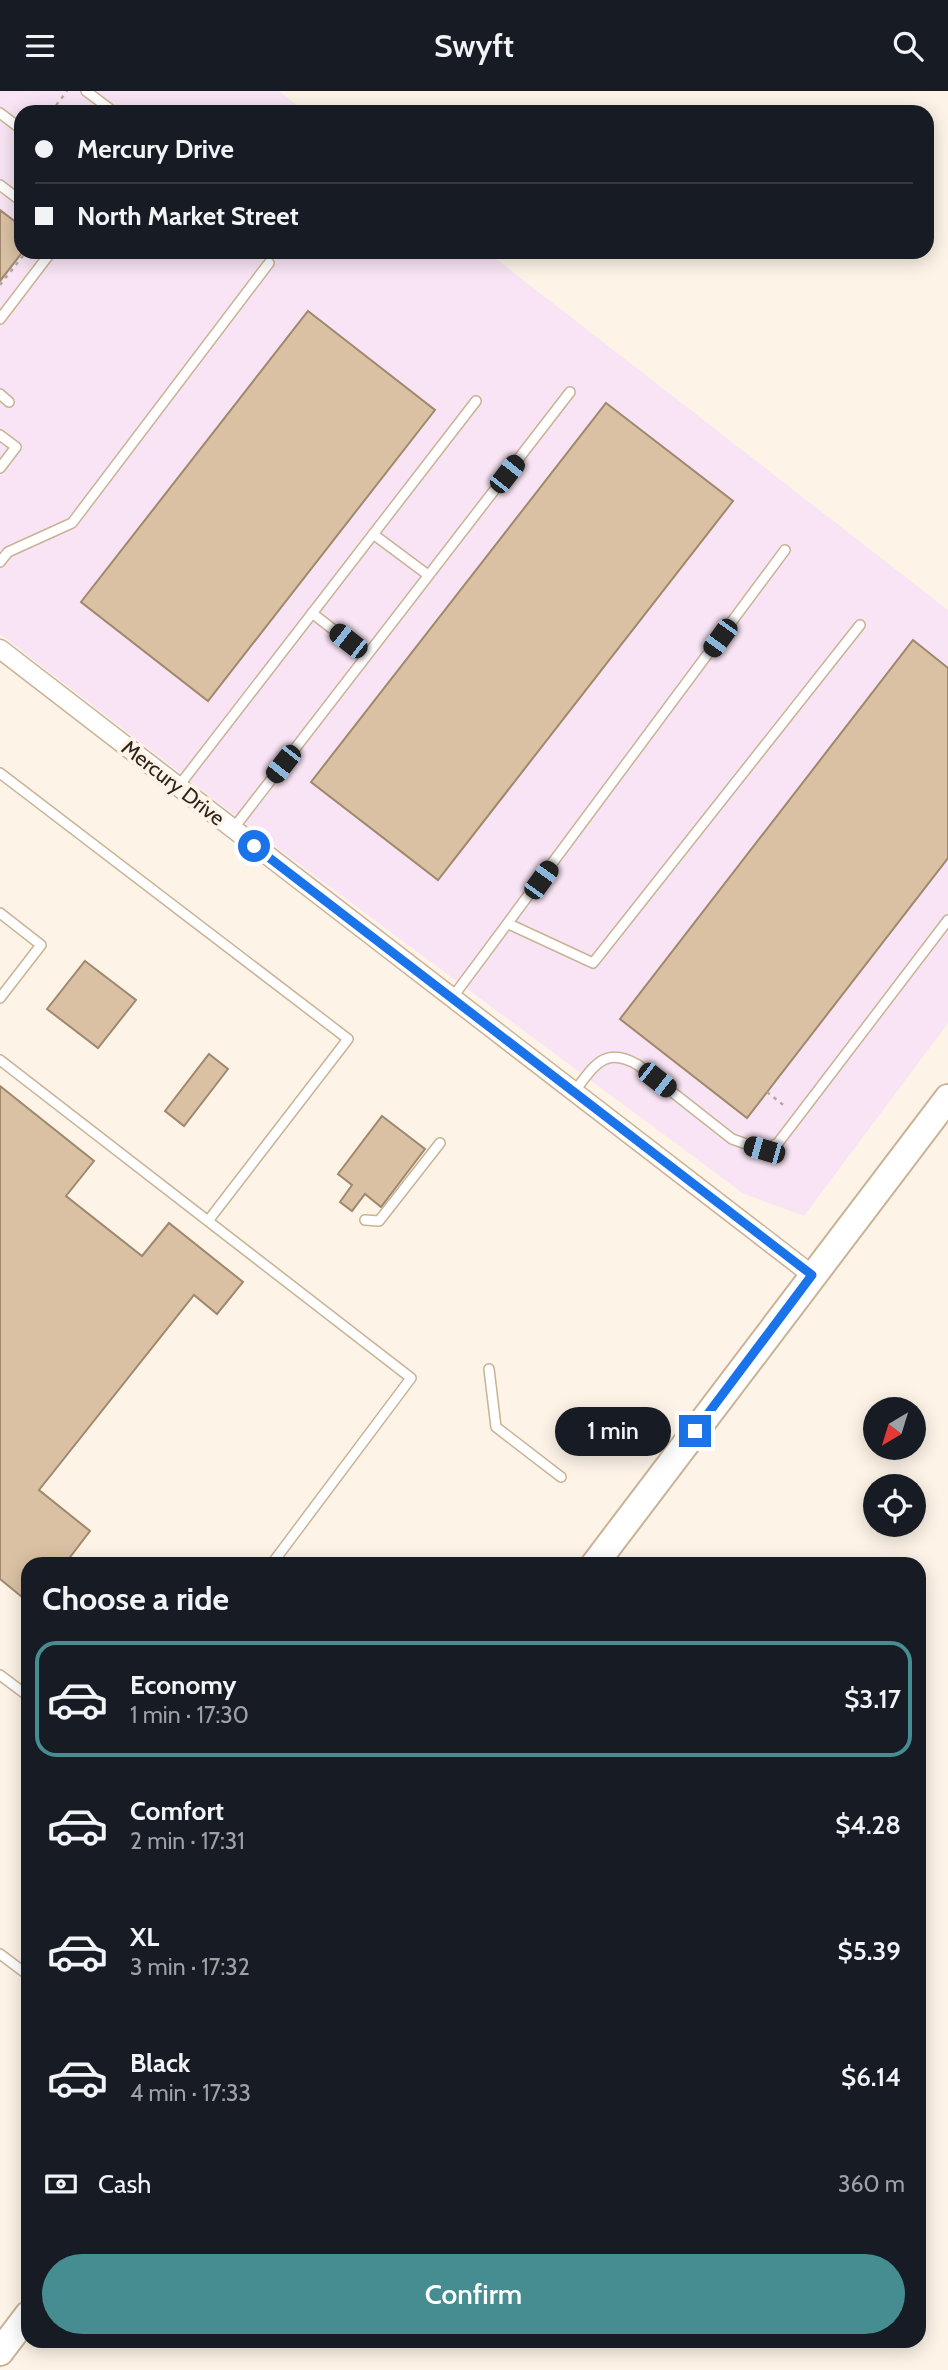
<!DOCTYPE html>
<html lang="en">
<head>
<meta charset="utf-8">
<style>
  body { margin:0; font-family:Cabin,sans-serif; background:#242831; color:#f1f3f6; height:100vh; display:flex; flex-direction:column; font-size:26px; white-space:nowrap }
  * { box-sizing:border-box; margin:0 }
  p { font-size:23px; color:#9ea1a6 }
  .icon { flex:none; width:38px; height:38px; fill:none; stroke:currentColor; stroke-width:2; stroke-linecap:round; stroke-linejoin:round }
  .map { position:relative; flex:1; overflow:hidden }
  .sheet { position:absolute; left:21px; top:1466px; width:905px; height:791px; display:flex; flex-direction:column; background:#171b24; border-radius:21px; box-shadow:0 4px 18px #0003 }
  .sheet>* { flex:none }
  .guide { position:absolute; left:14px; top:14px; width:920px; height:154px; border-radius:21px; box-shadow:0 4px 18px #0003; display:grid; align-content:center; height:154px; padding:0 21px; background:#171b24 }
  .needle { width:46px; rotate:218deg }
  .buttons { position:absolute; left:863px; top:1306px; display:grid; gap:14px }
  .buttons a { display:grid; place-items:center; width:63px; height:63px; border-radius:50%; background:#171b24; box-shadow:0 4px 18px #0003; font-size:35px }
  .end { position:absolute; width:32px; height:32px; margin:-16px; border:9px solid #1a73e8; background:#fff; box-shadow:0 0 0 4px #fff }
  .from { border-radius:50% }
  .bubble { position:absolute; height:49px; border-radius:24px; background:#171b24; box-shadow:0 4px 18px #0003; font-size:23px; font-weight:600; line-height:49px; text-align:center }
  .car { position:absolute; width:21px; height:42px; margin:-21px -10px; border-radius:9px; box-shadow:0 0 5px 2px #0007; background:linear-gradient(#222 24%,#8ab4d8 0 40%,#222 0 76%,#8ab4d8 0 86%,#222 0) }
  .guide b { display:flex; align-items:center; gap:24px; height:66px; font-size:26px }
  .guide b+b { border-top:2px solid #363941 }
  .guide i { width:18px; height:18px; background:#f1f3f6 }
  ul { padding:0; list-style:none }
  li { display:flex; align-items:center; gap:21px; height:116px; margin:0 14px 10px; padding:0 7px; border:4px solid transparent; border-radius:21px }
  li div { flex:1 }
  li b { display:block; font-size:26px }
  li em { font-style:normal; font-weight:600 }
  li.selected { border-color:#458d90 }
  li>.icon { width:63px; height:63px; stroke-width:1.5 }
  h2 { padding:0 21px; font-size:32px; line-height:84px }
  .pay { display:flex; align-items:center; gap:18px; height:77px; padding:0 21px; font-size:26px }
  .pay p { margin-inline-start:auto }
  .button { display:flex; gap:14px; margin-top:auto; padding:14px 21px }
  .button a { flex:1; height:80px; border-radius:42px; background:#458d90; color:#fff; font-size:28px; font-weight:600; line-height:80px; text-align:center }
  header { display:flex; justify-content:space-between; align-items:center; height:91px; padding:0 21px; background:#171b24; font-size:32px; font-weight:600 }
  .map>svg:first-child { display:block }
  .industrial { fill:#f8e4f4 }
  .building { fill:#dac1a4; stroke:#9f886c; stroke-width:2 }
  .lines { fill:none; stroke-linecap:round; stroke-linejoin:round }
  .lane-casing { stroke:#cab295; stroke-width:12 }
  .street-casing { stroke:#cab295; stroke-width:21 }
  .secondary-casing { stroke:#cab295; stroke-width:30 }
  .path { stroke:#b3a99d; stroke-width:2.5; stroke-dasharray:3.5 5; stroke-linecap:butt }
  .lane { stroke:#fff; stroke-width:9 }
  .street { stroke:#fff; stroke-width:18 }
  .secondary { stroke:#fff; stroke-width:26 }
  .route { stroke:#1a73e8; stroke-width:9 }
  .labels { text-anchor:middle; stroke-width:7; stroke-linejoin:round; paint-order:stroke }
  .street-label { font-size:21px; fill:#2d2419; stroke:#fdf3e7 }
</style>
</head>
<body>
<header><svg class="icon" aria-label="menu" viewBox="0 0 24 24"><path d="M4 6h16M4 12h16M4 18h16"/></svg>Swyft<svg class="icon" aria-label="search" viewBox="0 0 24 24"><circle cx="10" cy="10" r="6"/><path d="M15 15l6 6"/></svg></header>
<div class="map">
<svg width="948" height="2279" viewBox="0 0 948 2279">
  <rect width="100%" height="100%" fill="#fdf3e7"/>
  <path class="industrial" d="M0,0h279l27,21h-285v140h466l461,358v413l-144,193 -60,-22 -464,-344 -280,-216z"/>
  <path class="building" d="M0,119l21,16v28l-21,27z
    M308,220l127,99 -227,291 -127,-99z
    M606,312l127,98 -295,379 -127,-98z
    M913,549l35,28v190l-201,260 -127,-99z
    M85,870l51,39 -38,48 -51,-39z
    M209,963l19,15 -44,57 -19,-15z
    M0,995l94,75 -28,35 76,60 27,-33 74,59 -26,32 -23,-19 -155,195 51,41 -26,34h-36v37l-28,-23z
    M382,1025l43,33 -44,58 -16,-13 -13,17 -12,-9 12,-17 -14,-11z"/>
  <g class="lines">
    <g class="lane-casing">
      <path id="lane" d="M86,0l28,21
        M0,22l17,13
        M0,94l21,16
        M0,228l51,-67
        M0,303l9,8
        M0,344l16,12 -16,21
        M373,443l55,41
        M0,471l8,-10 64,-29 197,-260
        M312,522l54,42
        M0,682l348,266 -140,182 203,157 -140,187
        M178,696l298,-386
        M233,738l337,-437
        M0,822l41,32 -41,53
        M509,833l84,39 267,-338
        M452,907l333,-448
        M0,969l208,161
        M573,1002c21,-26 30,-48 65,-28l94,74 32,11 14,-7 170,-223
        M365,1129l14,1 61,-78
        M489,1278l7,58 65,50
        M0,1584l28,21
        M0,1863l28,21"/>
    </g>
    <g class="street-casing">
      <path id="street" d="M0,558l812,626"/>
    </g>
    <g class="secondary-casing">
      <path id="secondary" d="M594,1474l354,-467
        M0,2261l28,-37"/>
    </g>
    <path class="path" d="M24,21l4,-5 6,5
      M51,21l16,-21
      M0,194l26,-33
      M767,1001l20,16"/>
    <use href="#lane" class="lane"/>
    <use href="#street" class="street"/>
    <use href="#secondary" class="secondary"/>
  </g>
  <g class="lines">
    <path class="route" d="M254,755l558,429 -117,156"/>
  </g>
  <g class="labels">
    <g class="street-label">
      <text transform="translate(173 692) rotate(38)" y="7">Mercury Drive</text>
    </g>
  </g>
</svg>
<div class="buttons">
<a><svg class="needle" viewBox="-14 -14 28 28"><path d="M0-13l5 13h-10z" fill="#e53935"/><path d="M0 13l5-13h-10z" fill="#9ea1a6"/></svg></a>
<a><svg class="icon" aria-label="locate" viewBox="0 0 24 24"><circle cx="12" cy="12" r="6"/><path d="M12 2v4M12 18v4M2 12h4M18 12h4"/></svg></a>
</div>
<i class="end from" style="left:254px;top:755px"></i>
<i class="end" style="left:695px;top:1340px"></i>
<div class="bubble" style="left:555px;top:1316px;width:116px">1 min</div>
<i class="car" style="left:507px;top:383px;rotate:38deg"></i>
<i class="car" style="left:720px;top:547px;rotate:216deg"></i>
<i class="car" style="left:348px;top:550px;rotate:308deg"></i>
<i class="car" style="left:283px;top:673px;rotate:218deg"></i>
<i class="car" style="left:541px;top:789px;rotate:36deg"></i>
<i class="car" style="left:657px;top:989px;rotate:128deg"></i>
<i class="car" style="left:764px;top:1059px;rotate:286deg"></i>
<div class="guide">
<b><i class="from"></i>Mercury Drive</b>
<b><i></i>North Market Street</b>
</div>
<section class="sheet">
<h2>Choose a ride</h2>
<ul>
<li class="selected"><svg class="icon" aria-label="car" viewBox="0 0 24 24"><path d="M5 17H2v-5l4-1 3-4h7l3 4 3 1v5h-3M9 17h6M6 11h13"/><circle cx="7" cy="17" r="2"/><circle cx="17" cy="17" r="2"/></svg><div><b>Economy</b><p>1 min · 17:30</p></div><em>$3.17</em></li>
<li><svg class="icon" aria-label="car" viewBox="0 0 24 24"><path d="M5 17H2v-5l4-1 3-4h7l3 4 3 1v5h-3M9 17h6M6 11h13"/><circle cx="7" cy="17" r="2"/><circle cx="17" cy="17" r="2"/></svg><div><b>Comfort</b><p>2 min · 17:31</p></div><em>$4.28</em></li>
<li><svg class="icon" aria-label="car" viewBox="0 0 24 24"><path d="M5 17H2v-5l4-1 3-4h7l3 4 3 1v5h-3M9 17h6M6 11h13"/><circle cx="7" cy="17" r="2"/><circle cx="17" cy="17" r="2"/></svg><div><b>XL</b><p>3 min · 17:32</p></div><em>$5.39</em></li>
<li><svg class="icon" aria-label="car" viewBox="0 0 24 24"><path d="M5 17H2v-5l4-1 3-4h7l3 4 3 1v5h-3M9 17h6M6 11h13"/><circle cx="7" cy="17" r="2"/><circle cx="17" cy="17" r="2"/></svg><div><b>Black</b><p>4 min · 17:33</p></div><em>$6.14</em></li>
</ul>
<div class="pay"><svg class="icon" aria-label="cash" viewBox="0 0 24 24"><path d="M3 7h18v10H3z"/><circle cx="12" cy="12" r="2"/></svg>Cash<p>360 m</p></div>
<div class="button"><a>Confirm</a></div>
</section>
</div>
</body>
</html>
